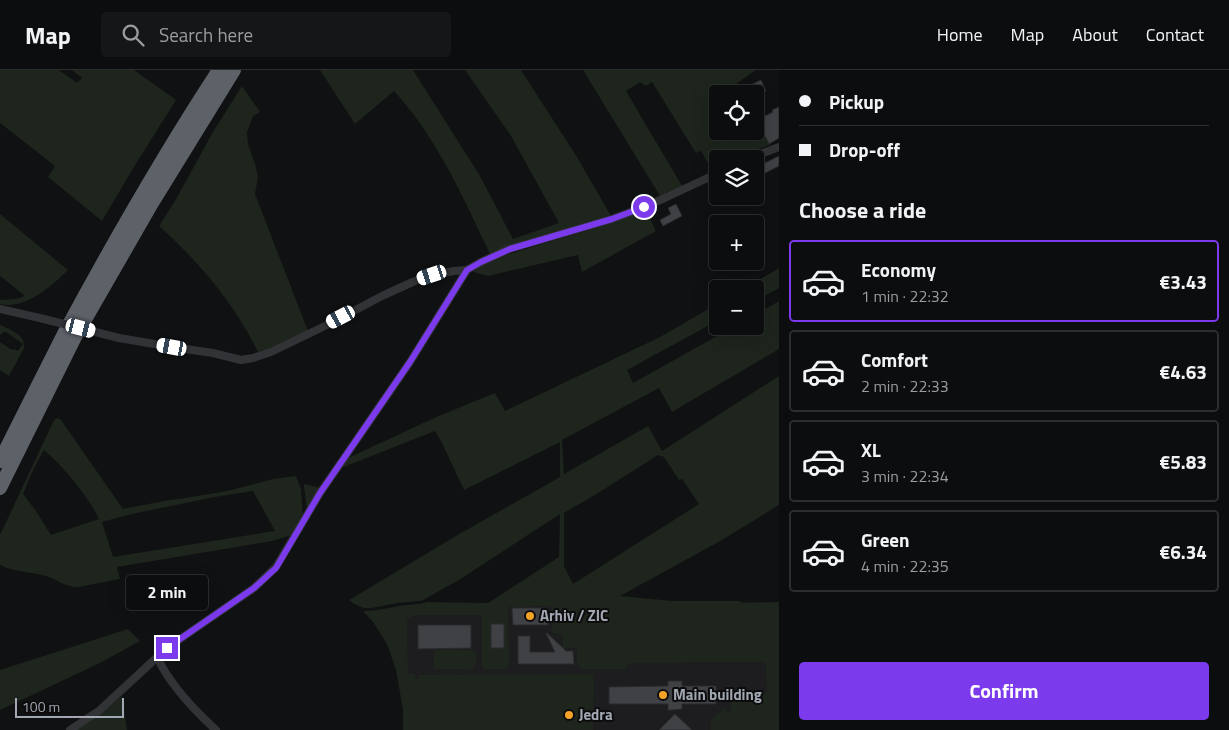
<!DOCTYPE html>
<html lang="en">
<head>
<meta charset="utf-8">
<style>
  body { margin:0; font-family:"Titillium Web",sans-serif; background:#151617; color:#f1f3f6; height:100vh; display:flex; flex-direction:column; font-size:19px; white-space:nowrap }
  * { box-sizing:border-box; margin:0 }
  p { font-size:16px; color:#9a9c9e }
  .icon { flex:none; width:28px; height:28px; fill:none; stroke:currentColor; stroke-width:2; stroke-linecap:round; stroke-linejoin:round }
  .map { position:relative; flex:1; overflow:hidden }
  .sheet { display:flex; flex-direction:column; background:#0c0d0e; width:450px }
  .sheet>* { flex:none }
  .hud { display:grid; align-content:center; height:110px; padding:0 20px; background:#0c0d0e }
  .controls { position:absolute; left:709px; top:15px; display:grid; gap:10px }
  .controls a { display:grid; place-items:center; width:55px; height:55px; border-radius:5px; background:#0c0d0e; box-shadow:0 5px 20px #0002,0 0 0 1px #2c2d2e; font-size:25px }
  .scale { position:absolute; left:15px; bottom:12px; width:109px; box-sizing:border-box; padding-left:5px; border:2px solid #a2a8b3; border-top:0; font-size:14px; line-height:18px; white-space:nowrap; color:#a2a8b3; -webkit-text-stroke:4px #0c0c0d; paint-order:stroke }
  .end { position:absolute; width:22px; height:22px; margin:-11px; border:6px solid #7c3aed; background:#fff; box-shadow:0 0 0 2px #fff }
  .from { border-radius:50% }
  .bubble { position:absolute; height:35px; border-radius:5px; background:#0c0d0e; box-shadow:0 5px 20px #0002,0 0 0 1px #2c2d2e; font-size:16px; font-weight:700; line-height:35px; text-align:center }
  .car { position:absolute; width:15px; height:30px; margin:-15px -8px; border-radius:6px; box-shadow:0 0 4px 1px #0007; background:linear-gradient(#fff 24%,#345 0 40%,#fff 0 76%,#345 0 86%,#fff 0) }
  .hud b { display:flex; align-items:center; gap:18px; height:48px; font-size:19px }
  .hud b+b { border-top:1px solid #2c2d2e }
  .hud i { width:12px; height:12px; background:#f1f3f6 }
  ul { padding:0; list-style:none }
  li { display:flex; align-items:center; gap:15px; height:82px; margin:0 10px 8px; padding:0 10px; border:2px solid #2c2d2e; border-radius:5px }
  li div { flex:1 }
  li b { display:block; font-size:19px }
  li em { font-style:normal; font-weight:700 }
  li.selected { border-color:#7c3aed }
  li>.icon { width:45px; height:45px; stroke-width:1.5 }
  h2 { padding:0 20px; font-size:22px; line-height:60px }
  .primary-button { display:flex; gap:10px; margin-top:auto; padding:10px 20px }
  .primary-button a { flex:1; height:58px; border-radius:5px; background:#7c3aed; color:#fff; font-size:20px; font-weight:700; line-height:58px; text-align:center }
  header { display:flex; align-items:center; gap:30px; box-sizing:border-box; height:70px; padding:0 25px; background:#0c0d0e; border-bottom:1px solid #2c2d2e }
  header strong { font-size:24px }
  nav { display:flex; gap:28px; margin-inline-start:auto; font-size:18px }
  .search { width:350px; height:45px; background:#151617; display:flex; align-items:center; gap:12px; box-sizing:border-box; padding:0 18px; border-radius:5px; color:#9a9c9e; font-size:19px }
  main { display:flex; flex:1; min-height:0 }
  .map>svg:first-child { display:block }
  .built { fill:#1d1d1f }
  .green { fill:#1d251d; fill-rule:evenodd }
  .building { fill:#3f4145; stroke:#2a2b2e }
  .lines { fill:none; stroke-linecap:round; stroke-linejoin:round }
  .minor { stroke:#313337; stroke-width:8 }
  .motorway { stroke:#5d6168; stroke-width:14 }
  .minor-bridge { stroke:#313337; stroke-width:8 }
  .route { stroke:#7c3aed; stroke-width:6 }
  .poi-dot { fill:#f3a328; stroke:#0c0c0d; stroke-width:2 }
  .labels { text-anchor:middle; stroke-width:4; stroke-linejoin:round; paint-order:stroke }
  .poi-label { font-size:15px; font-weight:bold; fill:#a2a8b3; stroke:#0c0c0d; text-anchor:start }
</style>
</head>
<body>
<header>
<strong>Map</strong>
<div class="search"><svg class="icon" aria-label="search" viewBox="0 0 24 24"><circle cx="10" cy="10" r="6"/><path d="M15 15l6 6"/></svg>Search here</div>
<nav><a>Home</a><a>Map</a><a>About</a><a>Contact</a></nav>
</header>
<main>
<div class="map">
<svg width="779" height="660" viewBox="0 0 779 660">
  <rect width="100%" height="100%" fill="#101112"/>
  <path class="built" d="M779,532v128h-375v-124z"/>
  <path class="green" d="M0,0h59l18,13 5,-5 -10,-8h62l42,30 -39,62 -35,59 -54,-44 7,-11 -55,-43z
    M320,0h93l67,106 33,63 46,-16 -48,-87 -46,-66h56l56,87 34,59 -102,30 -19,8c-27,-57 -53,-116 -96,-163l-39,33z
    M583,0h173l-20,14 5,10h-23v37h37v-12l15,26 -19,6 -17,8h-16l-1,11 -4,2 -12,-21 -5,2 -44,-71 -6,4 -6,-4 -14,9 56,95 -22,10z
    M242,16l18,26 -7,4 -6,16 1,12 7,20 3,13 -3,17 53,137 -40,18 -10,3c-24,-49 -59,-90 -99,-126l16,-25 38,-69z
    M646,140l10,21 -74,41 -4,-17 -90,21 -15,-4 9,-7 17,-8 119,-36z
    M0,144l68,56c-16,16 -43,40 -68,34v-4l15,-1 8,-2 1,-2 -24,-19z
    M779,197v21l-24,13v-12h-12l33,-19z
    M779,231v48l-107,63 -13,-24 -97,52 2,34 84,-48 14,25 117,-75v129l-57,35 -102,56 53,5h66l4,2 36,-1v128h-68v-11l15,-12v5h5v-11l7,-8 29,-1 -1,-30 -137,1 -4,6h-43l-5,-5v-16h-14v-10l-2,-4 -9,-1 -1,-27 -43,1 1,58 -3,4h-22l-2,-3v-51h-68l-7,5 1,54h7v5h4v-4l175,-1 -1,56h-190v-20l-7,-40 -9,-26 -14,-22 -10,-11c13,0 24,-3 36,-5 10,-2 19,-1 28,-4l61,1 71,-46 1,-43 -101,66 -38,21 -24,2 -25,5h-8l-10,-4 -5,-4 112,-67 99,-56v-35l-96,48 -22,-47 -7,-12 -94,37 7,-10 86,-40 61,-25 10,18 155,-74 57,-33v17l-90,49 6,13 102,-57h20v-11zM658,385l6,2 15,23 3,-1 17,25 -126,80 -9,-18v-53l31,-18z
    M0,255c11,5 25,9 24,23l-15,28 -9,-6v-28l12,8 2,-1 4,2 5,-7 -17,-12h-2l-4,3z
    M57,348l4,2 62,89 46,-9 10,-1 48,-8 46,-12 23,-3 5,13 2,27 -11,19 -20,6 -155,26 3,12 -41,8c-11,1 -20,-6 -30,-10 -15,-5 -36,-5 -49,-12v-30l54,-115zM44,380c19,16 44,46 55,69l-48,16 -15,-24 -13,-17 11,-26zM253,421l22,40 -162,26 -11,-35 30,-8 83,-17z
    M304,414l17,4 -14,22 -3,-23z
    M128,559l12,12 -40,22 -100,47v-40z
    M434,580h38l4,3c0,5 2,13 -5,16h-37z
    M122,626l5,34h-51l30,-20z"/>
  <path class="building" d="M761,10l5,11 -10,4 -5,-10z
    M779,37v31l-10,6 -12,-24 16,-8 -1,-2z
    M779,86v10l-22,11 -2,-4v-5z
    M676,134l6,12 -19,10 -3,-6 11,-6 -3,-6z
    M512,538h36v17h-35z
    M491,554h13v24h-13z
    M418,555h53v23l-53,1z
    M546,563h1l19,18h7l1,13h-56v-28h12v16h25z
    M668,611h14v5h34v18h-34v5l-10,1h-4v-6h-59v-17l59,-1z
    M675,644l17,16h-33z"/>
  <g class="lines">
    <path class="minor" d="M747,89l32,-12
      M0,239l44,10
      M119,268l53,9 41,6 28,7 12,-2 18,-6 56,-27 57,-30 31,-14 18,-6 21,-4 13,-1
      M157,587c13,28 36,52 59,73
      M70,660l30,-20 67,-62 87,-60 22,-21 44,-74 90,-131 57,-92 14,-8 28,-13 103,-30 32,-12 23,-10 51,-24"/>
    <path class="motorway" d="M0,391c22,-43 43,-86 65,-129 48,-89 99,-178 154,-262
      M0,418l75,-151 77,-134 82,-133"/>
    <path class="minor-bridge" d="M44,249l75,19"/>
  </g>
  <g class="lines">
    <path class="route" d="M167,578l87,-60 22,-20 44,-75 90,-131 57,-92 14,-8 29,-13 102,-30 32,-12"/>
  </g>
  <g class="poi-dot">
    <circle cx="530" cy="546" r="5"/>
    <circle cx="663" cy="625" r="5"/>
    <circle cx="569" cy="645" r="5"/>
  </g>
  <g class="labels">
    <g class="poi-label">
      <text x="540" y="551">Arhiv / ZIC</text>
      <text x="673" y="630">Main building</text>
      <text x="579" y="650">Jedra</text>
    </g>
  </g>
</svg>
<div class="controls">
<a><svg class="icon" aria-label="locate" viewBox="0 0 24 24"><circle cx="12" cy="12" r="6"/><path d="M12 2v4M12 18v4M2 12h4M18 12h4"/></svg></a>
<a><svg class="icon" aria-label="layers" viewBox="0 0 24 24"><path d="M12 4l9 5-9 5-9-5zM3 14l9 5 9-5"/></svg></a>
<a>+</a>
<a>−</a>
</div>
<div class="scale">100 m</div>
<i class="end from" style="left:644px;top:137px"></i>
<i class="end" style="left:167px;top:578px"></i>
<div class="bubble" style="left:126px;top:505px;width:82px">2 min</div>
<i class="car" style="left:432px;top:205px;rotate:252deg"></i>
<i class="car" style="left:341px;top:247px;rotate:242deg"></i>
<i class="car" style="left:81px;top:258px;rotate:104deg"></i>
<i class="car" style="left:172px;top:277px;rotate:280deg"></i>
</div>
<section class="sheet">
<div class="hud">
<b><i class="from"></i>Pickup</b>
<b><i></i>Drop-off</b>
</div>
<h2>Choose a ride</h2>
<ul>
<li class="selected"><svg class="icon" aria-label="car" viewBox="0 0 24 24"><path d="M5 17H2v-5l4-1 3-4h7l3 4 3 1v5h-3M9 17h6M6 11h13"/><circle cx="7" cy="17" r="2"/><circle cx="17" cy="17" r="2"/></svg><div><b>Economy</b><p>1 min · 22:32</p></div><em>€3.43</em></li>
<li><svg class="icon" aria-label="car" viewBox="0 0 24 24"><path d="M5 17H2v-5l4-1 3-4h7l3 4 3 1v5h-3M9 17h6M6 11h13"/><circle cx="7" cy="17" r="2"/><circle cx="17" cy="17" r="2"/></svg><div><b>Comfort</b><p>2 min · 22:33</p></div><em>€4.63</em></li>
<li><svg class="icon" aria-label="car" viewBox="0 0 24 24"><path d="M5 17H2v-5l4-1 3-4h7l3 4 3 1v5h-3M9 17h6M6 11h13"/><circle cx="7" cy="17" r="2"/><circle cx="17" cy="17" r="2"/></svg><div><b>XL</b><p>3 min · 22:34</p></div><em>€5.83</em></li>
<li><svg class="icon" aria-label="car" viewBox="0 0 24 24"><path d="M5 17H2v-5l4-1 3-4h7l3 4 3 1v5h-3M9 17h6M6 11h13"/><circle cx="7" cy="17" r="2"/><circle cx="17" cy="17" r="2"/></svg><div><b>Green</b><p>4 min · 22:35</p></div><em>€6.34</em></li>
</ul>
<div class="primary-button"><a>Confirm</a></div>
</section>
</main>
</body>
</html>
